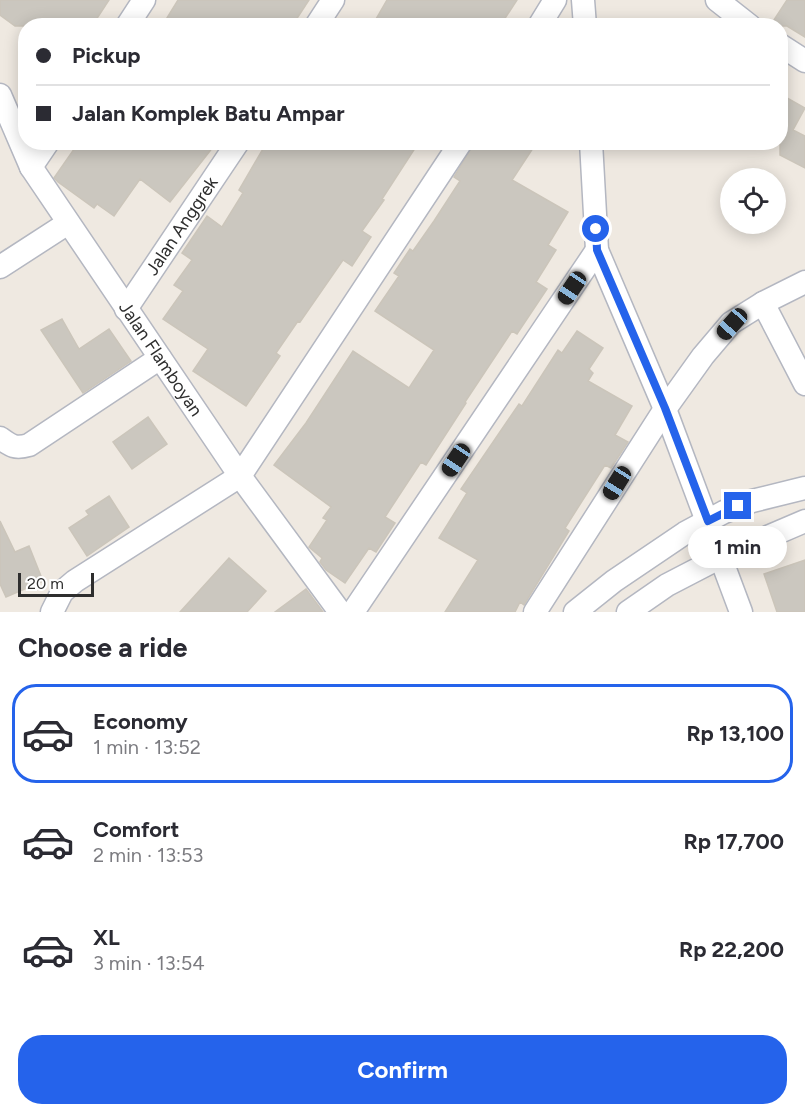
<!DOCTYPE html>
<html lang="en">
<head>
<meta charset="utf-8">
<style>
  body { margin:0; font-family:Figtree,sans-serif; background:#f7f7f7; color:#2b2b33; height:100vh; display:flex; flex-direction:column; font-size:22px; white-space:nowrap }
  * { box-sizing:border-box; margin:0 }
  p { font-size:20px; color:#7c7c81 }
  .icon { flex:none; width:33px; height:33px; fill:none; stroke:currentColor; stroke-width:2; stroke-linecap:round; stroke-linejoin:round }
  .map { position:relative; height:612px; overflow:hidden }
  .details { display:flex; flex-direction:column; background:#fff; flex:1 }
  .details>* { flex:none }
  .guide { position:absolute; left:18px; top:18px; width:770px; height:132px; border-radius:24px; box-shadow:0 3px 15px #0003; display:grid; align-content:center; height:132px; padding:0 18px; background:#fff }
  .controls { position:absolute; left:720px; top:168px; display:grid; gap:12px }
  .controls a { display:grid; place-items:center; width:66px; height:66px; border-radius:50%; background:#fff; box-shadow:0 3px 15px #0003; font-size:30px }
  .scale { position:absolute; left:18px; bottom:15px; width:76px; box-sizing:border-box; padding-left:6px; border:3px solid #2e2e2e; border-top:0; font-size:16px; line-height:21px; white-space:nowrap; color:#2e2e2e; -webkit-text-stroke:4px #fff; paint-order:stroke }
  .end { position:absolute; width:27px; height:27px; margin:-14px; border:8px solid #2563eb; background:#fff; box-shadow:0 0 0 3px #fff }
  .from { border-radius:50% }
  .bubble { position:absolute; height:42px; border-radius:21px; background:#fff; box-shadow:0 3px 15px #0003; font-size:20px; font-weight:700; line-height:42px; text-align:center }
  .car { position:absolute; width:18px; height:36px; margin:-18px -9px; border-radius:8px; box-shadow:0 0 4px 2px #0007; background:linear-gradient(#222 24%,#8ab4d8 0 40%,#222 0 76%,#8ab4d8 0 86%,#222 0) }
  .guide b { display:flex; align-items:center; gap:21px; height:57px; font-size:22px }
  .guide b+b { border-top:2px solid #e1e1e2 }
  .guide i { width:15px; height:15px; background:#2b2b33 }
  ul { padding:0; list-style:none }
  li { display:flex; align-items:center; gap:18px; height:99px; margin:0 12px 9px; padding:0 6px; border:3px solid transparent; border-radius:24px }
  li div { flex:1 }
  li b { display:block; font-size:22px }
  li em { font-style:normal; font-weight:700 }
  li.selected { border-color:#2563eb }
  li>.icon { width:54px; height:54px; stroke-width:1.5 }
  h2 { padding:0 18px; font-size:27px; line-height:72px }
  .primary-button { display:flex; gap:12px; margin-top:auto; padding:12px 18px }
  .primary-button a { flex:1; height:69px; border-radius:24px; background:#2563eb; color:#fff; font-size:24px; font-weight:700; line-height:69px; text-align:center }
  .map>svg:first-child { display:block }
  .building { fill:#cbc7bf; stroke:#cbc5ba; stroke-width:1.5 }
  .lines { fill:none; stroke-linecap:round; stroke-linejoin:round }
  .street-casing { stroke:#b4b7c1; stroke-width:25 }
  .street { stroke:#fff; stroke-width:22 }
  .route { stroke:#2563eb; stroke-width:8 }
  .labels { text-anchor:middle; stroke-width:5; stroke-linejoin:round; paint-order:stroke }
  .street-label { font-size:18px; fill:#2e2e2e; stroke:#fff }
</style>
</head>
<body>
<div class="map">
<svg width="805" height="612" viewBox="0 0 805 612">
  <rect width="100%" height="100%" fill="#efe9e1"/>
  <path class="building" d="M0,0h109l-17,26h-77l-15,-11z
    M178,0h131l-17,26h-130z
    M387,0h130l-17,26h-128z
    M787,0h18v37l-18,-11h-17z
    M780,94l25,14 -12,22 12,6v32l-25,-13z
    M79,142h138l-47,60 -30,-23 -26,37 -17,-12 -3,4 -36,-26 -4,-4z
    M267,142h152l-37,57 2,1 -22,31 9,6 -19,29 -9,-6 -43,62 -2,-1 -22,32 4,3 -34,50 -53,-35 15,-22 -45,-30 20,-28 -9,-6 18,-25 -10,-7 25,-37 15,11 21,-34 -4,-3z
    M475,142h62l-25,38 56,32 -20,33 8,5 -20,32 11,7 -30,45 -5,-3 -47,71 1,1 -40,62 -5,-3 -36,55 10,6 -19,29 -7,-4 -24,35 -19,-13 -6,-8 2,-4 -13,-11 18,-27 -4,-2 8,-11 -57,-42 32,-42 47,-72 56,37 25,-38 -59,-39 24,-35 -5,-3 16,-24 3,2 21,-30 26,-40 -6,-4z
    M62,319l17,30 30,-20 22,32 -48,32 -42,-63z
    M577,331l26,17 -14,21 4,4 -5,8 44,25 -17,29 13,7 -17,26 -6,-3 -40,63 4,3 -45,74 -4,-3 -5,10h-70l33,-52 -39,-22 28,-45 -6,-4 58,-85 3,2 36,-56 4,3z
    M148,417l19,27 -35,25 -19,-27z
    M109,496l20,31 -42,29 -18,-28 20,-13 -3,-4z
    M0,521l15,31 14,-6 14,35 -37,16 -6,-13z
    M229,558l37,33 -19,21h-67z
    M805,560v52h-28l-13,-38z
    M306,589l17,23h-48z"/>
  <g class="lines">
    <g class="street-casing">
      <g id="street">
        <path d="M583,0l2,26"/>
        <path d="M717,0l33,26"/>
        <path d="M127,26l17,-26"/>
        <path d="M316,26l17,-26"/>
        <path d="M539,26l16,-26"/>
        <path d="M780,45l25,16"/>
        <path id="s1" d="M0,95l31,72 209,309 100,136"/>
        <path d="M591,142l6,108 68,159 76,203"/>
        <path d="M31,167l17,-25"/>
        <path d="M0,267l68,-44"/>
        <path d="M763,303l42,-21"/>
        <path id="s2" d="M126,309l112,-167"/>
        <path d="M0,438c11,8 15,11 29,7l131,-87"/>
        <path d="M52,612l10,-20 13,-11 165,-105 221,-334"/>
        <path d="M353,612l244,-362"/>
        <path d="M535,612l130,-203 38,-53 28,-33 32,-20 42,81"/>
        <path d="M575,612l39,-31 71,-48 39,-21 28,-11 53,-13"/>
        <path d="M628,612l39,-27 54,-28 84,-36"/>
      </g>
    </g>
    <use href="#street" class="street"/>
  </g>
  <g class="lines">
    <path class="route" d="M596,229l1,21 68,158 43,113 30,-15"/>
  </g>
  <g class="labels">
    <g class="street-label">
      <text dy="6" stroke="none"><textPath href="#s2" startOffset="100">Jalan Anggrek</textPath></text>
      <text dy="6" stroke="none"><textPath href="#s1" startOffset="310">Jalan Flamboyan</textPath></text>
    </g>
  </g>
</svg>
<div class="controls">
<a><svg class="icon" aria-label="locate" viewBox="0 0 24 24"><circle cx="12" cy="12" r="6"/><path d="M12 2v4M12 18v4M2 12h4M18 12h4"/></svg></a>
</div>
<div class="scale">20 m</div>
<i class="end from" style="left:596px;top:229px"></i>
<i class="end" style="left:738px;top:506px"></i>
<div class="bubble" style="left:688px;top:526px;width:99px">1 min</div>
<i class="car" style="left:572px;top:288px;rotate:214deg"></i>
<i class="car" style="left:732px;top:324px;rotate:222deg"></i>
<i class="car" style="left:456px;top:460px;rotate:214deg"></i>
<i class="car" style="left:617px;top:483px;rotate:212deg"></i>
<div class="guide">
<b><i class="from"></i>Pickup</b>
<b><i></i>Jalan Komplek Batu Ampar</b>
</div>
</div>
<section class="details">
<h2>Choose a ride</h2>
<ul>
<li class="selected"><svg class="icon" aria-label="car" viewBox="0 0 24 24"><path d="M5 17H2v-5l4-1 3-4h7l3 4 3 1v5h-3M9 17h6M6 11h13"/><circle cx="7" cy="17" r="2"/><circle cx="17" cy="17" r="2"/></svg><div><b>Economy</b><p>1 min · 13:52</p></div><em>Rp 13,100</em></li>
<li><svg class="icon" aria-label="car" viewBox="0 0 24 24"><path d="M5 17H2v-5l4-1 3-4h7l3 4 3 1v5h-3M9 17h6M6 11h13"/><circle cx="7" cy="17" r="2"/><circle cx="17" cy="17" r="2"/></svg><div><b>Comfort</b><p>2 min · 13:53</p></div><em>Rp 17,700</em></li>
<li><svg class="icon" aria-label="car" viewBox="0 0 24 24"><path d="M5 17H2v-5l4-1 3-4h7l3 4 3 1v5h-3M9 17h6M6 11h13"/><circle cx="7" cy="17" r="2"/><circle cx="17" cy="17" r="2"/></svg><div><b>XL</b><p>3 min · 13:54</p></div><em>Rp 22,200</em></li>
</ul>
<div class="primary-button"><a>Confirm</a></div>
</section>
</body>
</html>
